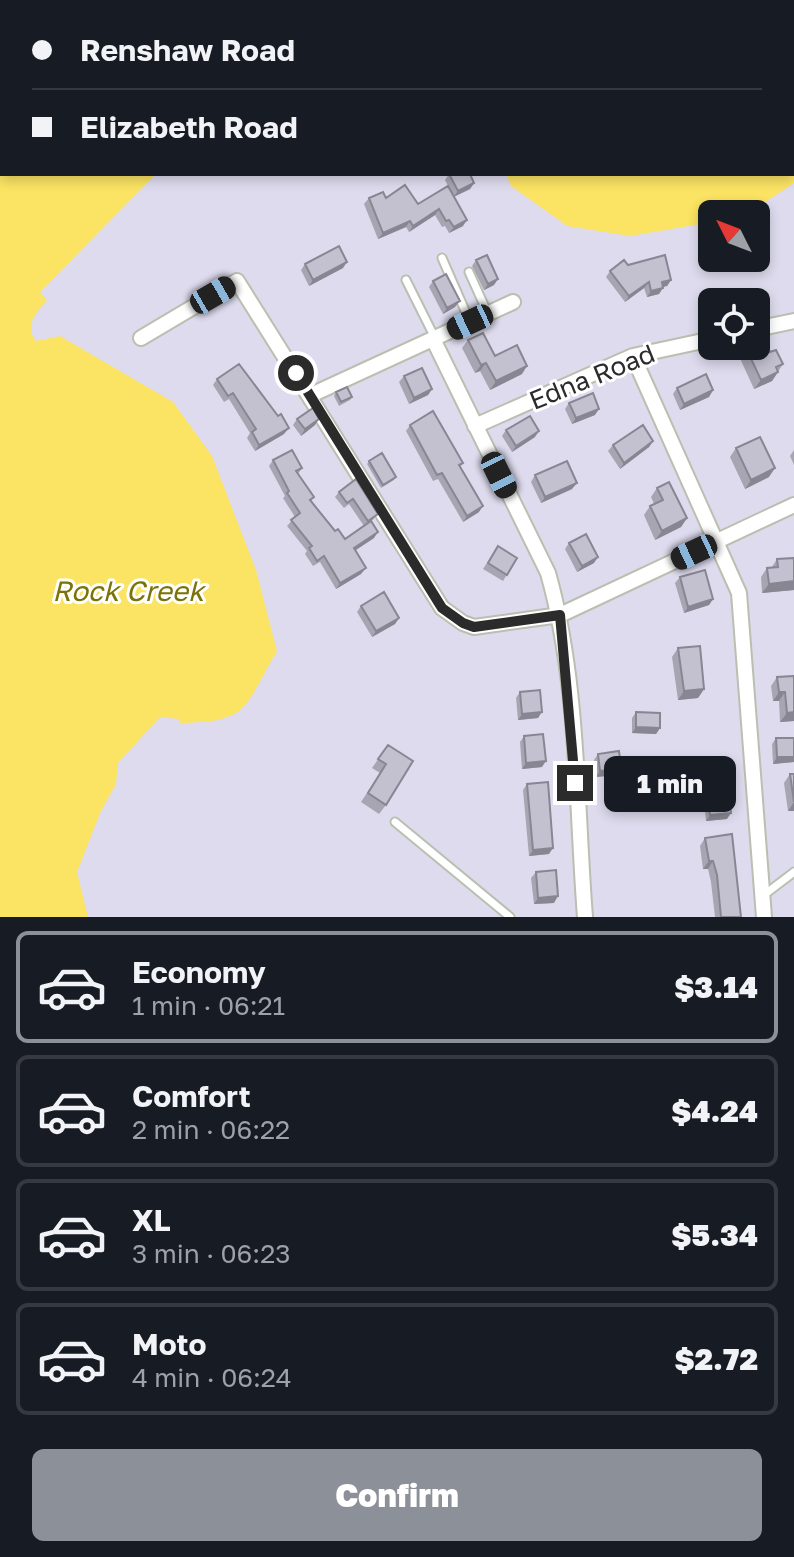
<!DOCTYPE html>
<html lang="en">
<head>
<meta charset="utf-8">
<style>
  body { margin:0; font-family:"Golos Text",sans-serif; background:#242831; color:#f1f3f6; height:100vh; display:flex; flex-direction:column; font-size:30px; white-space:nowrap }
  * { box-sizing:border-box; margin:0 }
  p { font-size:26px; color:#9ea1a6 }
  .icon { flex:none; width:44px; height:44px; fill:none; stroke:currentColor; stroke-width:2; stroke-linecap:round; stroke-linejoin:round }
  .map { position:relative; height:917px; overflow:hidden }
  .drawer { display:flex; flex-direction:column; background:#171b24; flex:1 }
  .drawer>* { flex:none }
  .top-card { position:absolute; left:0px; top:0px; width:794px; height:176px; box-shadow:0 4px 12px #0003; display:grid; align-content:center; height:176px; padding:0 32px; background:#171b24 }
  .needle { width:52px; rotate:312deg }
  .fabs { position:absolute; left:698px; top:200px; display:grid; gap:16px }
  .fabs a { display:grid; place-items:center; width:72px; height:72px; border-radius:12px; background:#171b24; box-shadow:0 4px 12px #0003; font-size:40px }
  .end { position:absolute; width:36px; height:36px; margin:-18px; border:10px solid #2b2b2b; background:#fff; box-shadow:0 0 0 4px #fff }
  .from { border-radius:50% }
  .bubble { position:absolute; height:56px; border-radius:12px; background:#171b24; box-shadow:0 4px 12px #0003; font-size:26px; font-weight:800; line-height:56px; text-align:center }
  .car { position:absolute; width:24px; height:48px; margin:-24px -12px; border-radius:10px; box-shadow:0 0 6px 2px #0007; background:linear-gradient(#222 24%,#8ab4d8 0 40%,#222 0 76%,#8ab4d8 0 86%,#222 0) }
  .top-card b { display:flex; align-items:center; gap:28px; height:76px; font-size:30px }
  .top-card b+b { border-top:2px solid #363941 }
  .top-card i { width:20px; height:20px; background:#f1f3f6 }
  ul { padding:14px 0 0; list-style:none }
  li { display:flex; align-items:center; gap:24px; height:112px; margin:0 16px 12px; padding:0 16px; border:4px solid #363941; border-radius:12px }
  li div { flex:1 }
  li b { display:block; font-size:30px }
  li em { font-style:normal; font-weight:800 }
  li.active { border-color:#8c9099 }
  li>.icon { width:72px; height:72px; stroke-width:1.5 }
  .cta { display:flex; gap:16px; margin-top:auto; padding:16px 32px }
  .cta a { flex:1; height:92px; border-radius:12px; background:#8c9099; color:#fff; font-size:32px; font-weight:800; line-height:92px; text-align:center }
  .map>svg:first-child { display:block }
  .water { fill:#fbe363 }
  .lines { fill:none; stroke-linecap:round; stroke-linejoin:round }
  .service-casing { stroke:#b9c0af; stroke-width:11 }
  .minor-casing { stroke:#b9c0af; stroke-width:18 }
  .path { stroke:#fff; stroke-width:2; stroke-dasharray:6 4; stroke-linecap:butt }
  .service { stroke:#fff; stroke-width:7 }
  .minor { stroke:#fff; stroke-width:14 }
  .wall { fill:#a8a5b3 }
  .shaded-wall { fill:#888692 }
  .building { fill:#c3c0d0; stroke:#888692; stroke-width:2 }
  .route { stroke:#2b2b2b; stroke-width:10 }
  .labels { text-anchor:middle; stroke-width:6; stroke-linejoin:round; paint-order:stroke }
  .street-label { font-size:26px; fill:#2b2b2b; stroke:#fff }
  .water-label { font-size:28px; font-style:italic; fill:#7c7205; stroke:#fff }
</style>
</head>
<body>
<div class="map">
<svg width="794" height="917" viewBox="0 0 794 917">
  <rect width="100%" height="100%" fill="#dedbee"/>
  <path class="water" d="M0,0l535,2h-533v172h154l-116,118 7,8c-11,12 -23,26 -11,41l24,-5 113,66 39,54 44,114 21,81c-34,57 -26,71 -97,72l-1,-4 -19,-2 -42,46 -2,21 -15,27 -24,61 11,45h-88z
    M794,49v134l-47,31h-35v8l-82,14 -63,-10 -56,-40 -5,-12h286z"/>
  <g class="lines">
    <g class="service-casing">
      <path id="service" d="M442,258l28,64
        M469,272l19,42
        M406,280l29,58
        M395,822l115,95
        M764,895l30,-23"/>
    </g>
    <g class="minor-casing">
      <path id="minor" d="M756,329l38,-8
        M141,338l96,-57 205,327 21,15 11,4 86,-12 234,-110
        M433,339l115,234c31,110 28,230 37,344
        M633,356l106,237 25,324
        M311,395l202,-93
        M475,426l158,-70 79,-17"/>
    </g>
    <path class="path" d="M364,0l3,2
      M308,1v-1"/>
    <use href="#service" class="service"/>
    <use href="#minor" class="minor"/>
  </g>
  <path class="wall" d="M449,174l25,9 -4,6 -16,8 9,29 -14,7 -4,-7 -3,1 -7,-12 -26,17 -3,-5 -28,12 -14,-35 5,-6h17l32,6 31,-16 -4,-8z
    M476,260l18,25 -10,5 -12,-24z
    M305,264l38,4 -34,18 -8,-16z
    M628,265l43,15 -4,6 -4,1 -4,7 -12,3 -3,-9 -19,14 -19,-25 4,-6z
    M433,281l22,26 -12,7 -14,-27z
    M468,340l27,16 27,18 -32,16 -10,-19 -5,2 -13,-25z
    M744,346l26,6 13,12 -11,17 -18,8 -16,-35z
    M404,376l28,13 -4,6 -19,9 -10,-22z
    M217,379l67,55 -29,17 -8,-13 3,-5 -21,-34 -5,3 -11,-17z
    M677,388l36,2 -4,7 -29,13 -7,-16z
    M336,392l16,5 -2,3 -11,6 -5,-10z
    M569,403l26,12 -23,9 -7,-15z
    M297,419l18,6 -14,11 -8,-11z
    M410,425l53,38 -3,4 19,45 -16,10 -25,-43 -5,2 -27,-50z
    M506,430l29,7 -23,15 -10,-16z
    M653,441l-4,6 -29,22 -12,-18 5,-6z
    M736,448l33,29 -24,12 -15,-32z
    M794,450v15l-4,-9z
    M273,460l29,8 -4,6 16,23 -3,4 24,30 10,8 29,-1 -19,12 6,24 -25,15 -16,-27 -7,4 -8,-12 2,-3 -20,-25 8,-9 -12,-19 2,-2 -16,-30z
    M369,461l27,16 -2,3 -13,8 -14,-24z
    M535,475l37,14 -31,14 -10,-21z
    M356,479l18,40 -10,7 -15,-22 -5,4 -9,-11 4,-5z
    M657,488l30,30 -6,9 -26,13 -11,-25 6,-9 4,-2 -3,-7z
    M569,543l25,20 -17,9 -12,-23z
    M498,546l19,12 -14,23 -20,-12z
    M794,558v32l-32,3 -1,-16 6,-9 5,-1 5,-8z
    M680,577l33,22 -4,6 -25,8 -9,-30z
    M361,606l38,12 -4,6 -23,13 -15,-25z
    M678,648l26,41 -6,9 -20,2 -6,-43z
    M794,676v45l-14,1 -1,-21h-6l-2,-15 6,-9z
    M520,692l18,26 -20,2 -2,-22z
    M636,712l24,16 -4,6 -24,-1v-15z
    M524,736l18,31 -20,2 -2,-27z
    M776,738h18v24l-21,2 -1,-20z
    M388,745l-2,60 -7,9 -18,-12 19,-29 -8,-5z
    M598,754l22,5 6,15 -30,3 -2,-17z
    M790,774h4v37h-6l-4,-28z
    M527,784l22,70 -20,2 -6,-66z
    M708,795l19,24 -21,2 -2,-20z
    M705,838l36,79h-26l-4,-35 -3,-13h-5l-3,-23z
    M536,872l18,31 -20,1 -3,-26z"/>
  <path class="shaded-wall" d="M474,183l-4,6 -17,8 5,-6z
    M439,209l-4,6 -26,17 4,-6z
    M467,220l-4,6 -14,7 5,-6z
    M410,221l-4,6 -28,12 5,-6z
    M347,262l-4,6 -34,18 4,-6z
    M498,279l-4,6 -10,5 4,-6z
    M671,280l-4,6 -9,2 4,-6z
    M649,282l-5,6 -19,14 4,-6z
    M663,288l-4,6 -12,3 4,-6z
    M460,301l-5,6 -12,7 4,-6z
    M486,363l-6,8 -5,2 6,-8z
    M527,366l-5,8 -32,16 6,-9z
    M778,372l-6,9 -18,8 7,-9z
    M432,389l-4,6 -19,9 5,-6z
    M713,390l-4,7 -29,13 4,-6z
    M599,409l-4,6 -23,9 4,-6z
    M319,419l-4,6 -14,11 4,-7z
    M289,428l-5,6 -29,17 4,-6z
    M539,431l-4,6 -23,15 4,-6z
    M653,441l-4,6 -29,22 4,-6z
    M775,468l-6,9 -24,12 6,-9z
    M577,483l-5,6 -31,14 4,-6z
    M483,506l-4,6 -16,10 4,-6z
    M687,518l-6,9 -26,13 7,-9z
    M378,532l-4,6 -24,16 4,-6z
    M598,557l-4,6 -17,9 5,-6z
    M366,568l-5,6 -25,15 4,-6z
    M794,581v9l-32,3 7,-9z
    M713,599l-4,6 -25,8 4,-6z
    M399,618l-4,6 -23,13 4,-6z
    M704,689l-6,9 -20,2 6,-9z
    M779,692h6l-6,9h-6z
    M542,712l-4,6 -20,2 4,-6z
    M794,712v9l-14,1 7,-9z
    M636,727l24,1 -4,6 -24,-1z
    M777,757h17v5l-21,2z
    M546,761l-4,6 -20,2 4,-6z
    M630,768l-4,6 -30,3 4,-6z
    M794,802v9h-6z
    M731,813l-4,6 -21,2 4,-6z
    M553,848l-4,6 -20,2 4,-6z
    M709,861h4l-5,8h-5z
    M558,896l-4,7 -20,1 4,-6z"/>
  <path class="building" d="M705,0h24v2h-23z
    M449,174h21l4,9 -16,8z
    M405,185l13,19 30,-18 19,34 -13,7 -5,-7 -3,1 -7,-12 -26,17 -3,-5 -27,12 -14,-35 14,-6 3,6z
    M339,246l8,16 -34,18 -8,-16z
    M487,255l11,24 -10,5 -12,-24z
    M665,255l6,25 -9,2 1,6 -12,3 -2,-9 -20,14 -19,-25 14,-11 4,5z
    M446,274l14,27 -13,7 -14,-27z
    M483,333l12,23 22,-11 10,21 -31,15 -10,-18 -5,2 -13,-25z
    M763,337l7,15 6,-2 7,14 -7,3 2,5 -17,8 -16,-34h11v-6z
    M239,364l39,52 3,-2 8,14 -30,17 -7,-13 4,-3 -23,-36 -5,3 -11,-17z
    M422,368l10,21 -18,9 -10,-22z
    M706,374l7,16 -29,14 -7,-16z
    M347,387l5,10 -11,5 -5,-10z
    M593,393l6,16 -23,9 -7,-15z
    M313,408l6,11 -14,10 -8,-10z
    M433,411l30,52 -4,2 24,41 -16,10 -25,-43 -5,2 -27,-50z
    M530,416l9,15 -23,15 -10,-16z
    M643,425l10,16 -29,22 -11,-18z
    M760,437l15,31 -24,12 -15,-32z
    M292,450l10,18 -6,3 18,26 -4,3 25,31 3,-2 7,10 26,-18 7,11 -24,16 12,20 -26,15 -16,-27 -7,5 -8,-13 3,-2 -21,-26 9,-7 -13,-20 2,-2 -16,-31z
    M382,453l14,24 -13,8 -14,-24z
    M567,461l10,22 -32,14 -10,-22z
    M356,479l22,35 -10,7 -15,-22 -6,4 -8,-11z
    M669,482l18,36 -25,13 -12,-25 13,-6 -6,-12z
    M586,534l12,23 -16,9 -13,-23z
    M498,546l19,12 -10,17 -19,-12z
    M794,558v23l-25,3 -2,-16 11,-1 -1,-8z
    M705,570l8,29 -25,8 -8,-30z
    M384,592l15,26 -23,13 -15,-25z
    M700,646l4,43 -20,2 -6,-43z
    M794,676v36l-7,1 -2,-21h-6l-2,-15z
    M540,690l2,22 -20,2 -2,-22z
    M636,712l24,1v15l-24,-1z
    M543,734l3,27 -20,2 -2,-27z
    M776,738h18v19h-17z
    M388,745l25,16 -27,44 -18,-12 18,-29 -8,-5z
    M619,751l1,8 9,-1 1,10 -30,3 -2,-17z
    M790,774h4v28z
    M548,782l5,66 -20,2 -6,-66z
    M729,793l2,20 -21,2 -2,-20z
    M732,834l9,83h-20l-4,-42 -4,-14h-4l-4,-23z
    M556,870l2,26 -20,2 -2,-26z"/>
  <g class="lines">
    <path class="route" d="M296,373l146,235 21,15 11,4 86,-12 15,168"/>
  </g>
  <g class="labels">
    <g class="street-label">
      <text transform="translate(592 377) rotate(-22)" y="9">Edna Road</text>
    </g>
    <g class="water-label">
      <text x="128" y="601">Rock Creek</text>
    </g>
  </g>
</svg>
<div class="fabs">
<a><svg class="needle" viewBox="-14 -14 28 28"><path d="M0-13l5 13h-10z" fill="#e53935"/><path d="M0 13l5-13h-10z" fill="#9ea1a6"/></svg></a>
<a><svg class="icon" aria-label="locate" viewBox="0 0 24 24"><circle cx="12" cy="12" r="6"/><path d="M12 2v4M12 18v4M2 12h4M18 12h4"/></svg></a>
</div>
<i class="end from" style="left:296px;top:373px"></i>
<i class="end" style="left:575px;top:783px"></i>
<div class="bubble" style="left:604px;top:756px;width:132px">1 min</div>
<i class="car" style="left:213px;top:295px;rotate:60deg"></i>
<i class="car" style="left:470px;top:322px;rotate:245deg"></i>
<i class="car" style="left:499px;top:475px;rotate:154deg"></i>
<i class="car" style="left:694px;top:552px;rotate:245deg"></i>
<div class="top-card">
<b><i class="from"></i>Renshaw Road</b>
<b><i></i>Elizabeth Road</b>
</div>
</div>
<section class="drawer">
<ul>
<li class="active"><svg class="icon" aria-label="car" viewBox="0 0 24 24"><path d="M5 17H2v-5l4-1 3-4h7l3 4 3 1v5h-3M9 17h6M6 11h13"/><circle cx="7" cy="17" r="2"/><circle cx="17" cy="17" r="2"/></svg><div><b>Economy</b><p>1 min · 06:21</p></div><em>$3.14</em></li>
<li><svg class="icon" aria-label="car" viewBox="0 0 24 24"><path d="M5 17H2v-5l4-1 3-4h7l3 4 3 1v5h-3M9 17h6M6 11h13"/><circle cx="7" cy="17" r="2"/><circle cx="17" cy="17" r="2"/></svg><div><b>Comfort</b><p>2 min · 06:22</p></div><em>$4.24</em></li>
<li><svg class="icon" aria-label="car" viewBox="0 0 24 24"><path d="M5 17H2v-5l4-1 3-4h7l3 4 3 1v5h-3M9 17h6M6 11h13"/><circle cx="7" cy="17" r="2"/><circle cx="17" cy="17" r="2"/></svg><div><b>XL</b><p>3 min · 06:23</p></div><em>$5.34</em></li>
<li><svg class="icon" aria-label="car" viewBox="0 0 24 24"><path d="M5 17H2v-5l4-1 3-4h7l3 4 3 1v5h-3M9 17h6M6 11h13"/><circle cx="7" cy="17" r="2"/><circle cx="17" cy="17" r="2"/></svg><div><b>Moto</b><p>4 min · 06:24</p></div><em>$2.72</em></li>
</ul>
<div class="cta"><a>Confirm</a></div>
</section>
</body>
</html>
